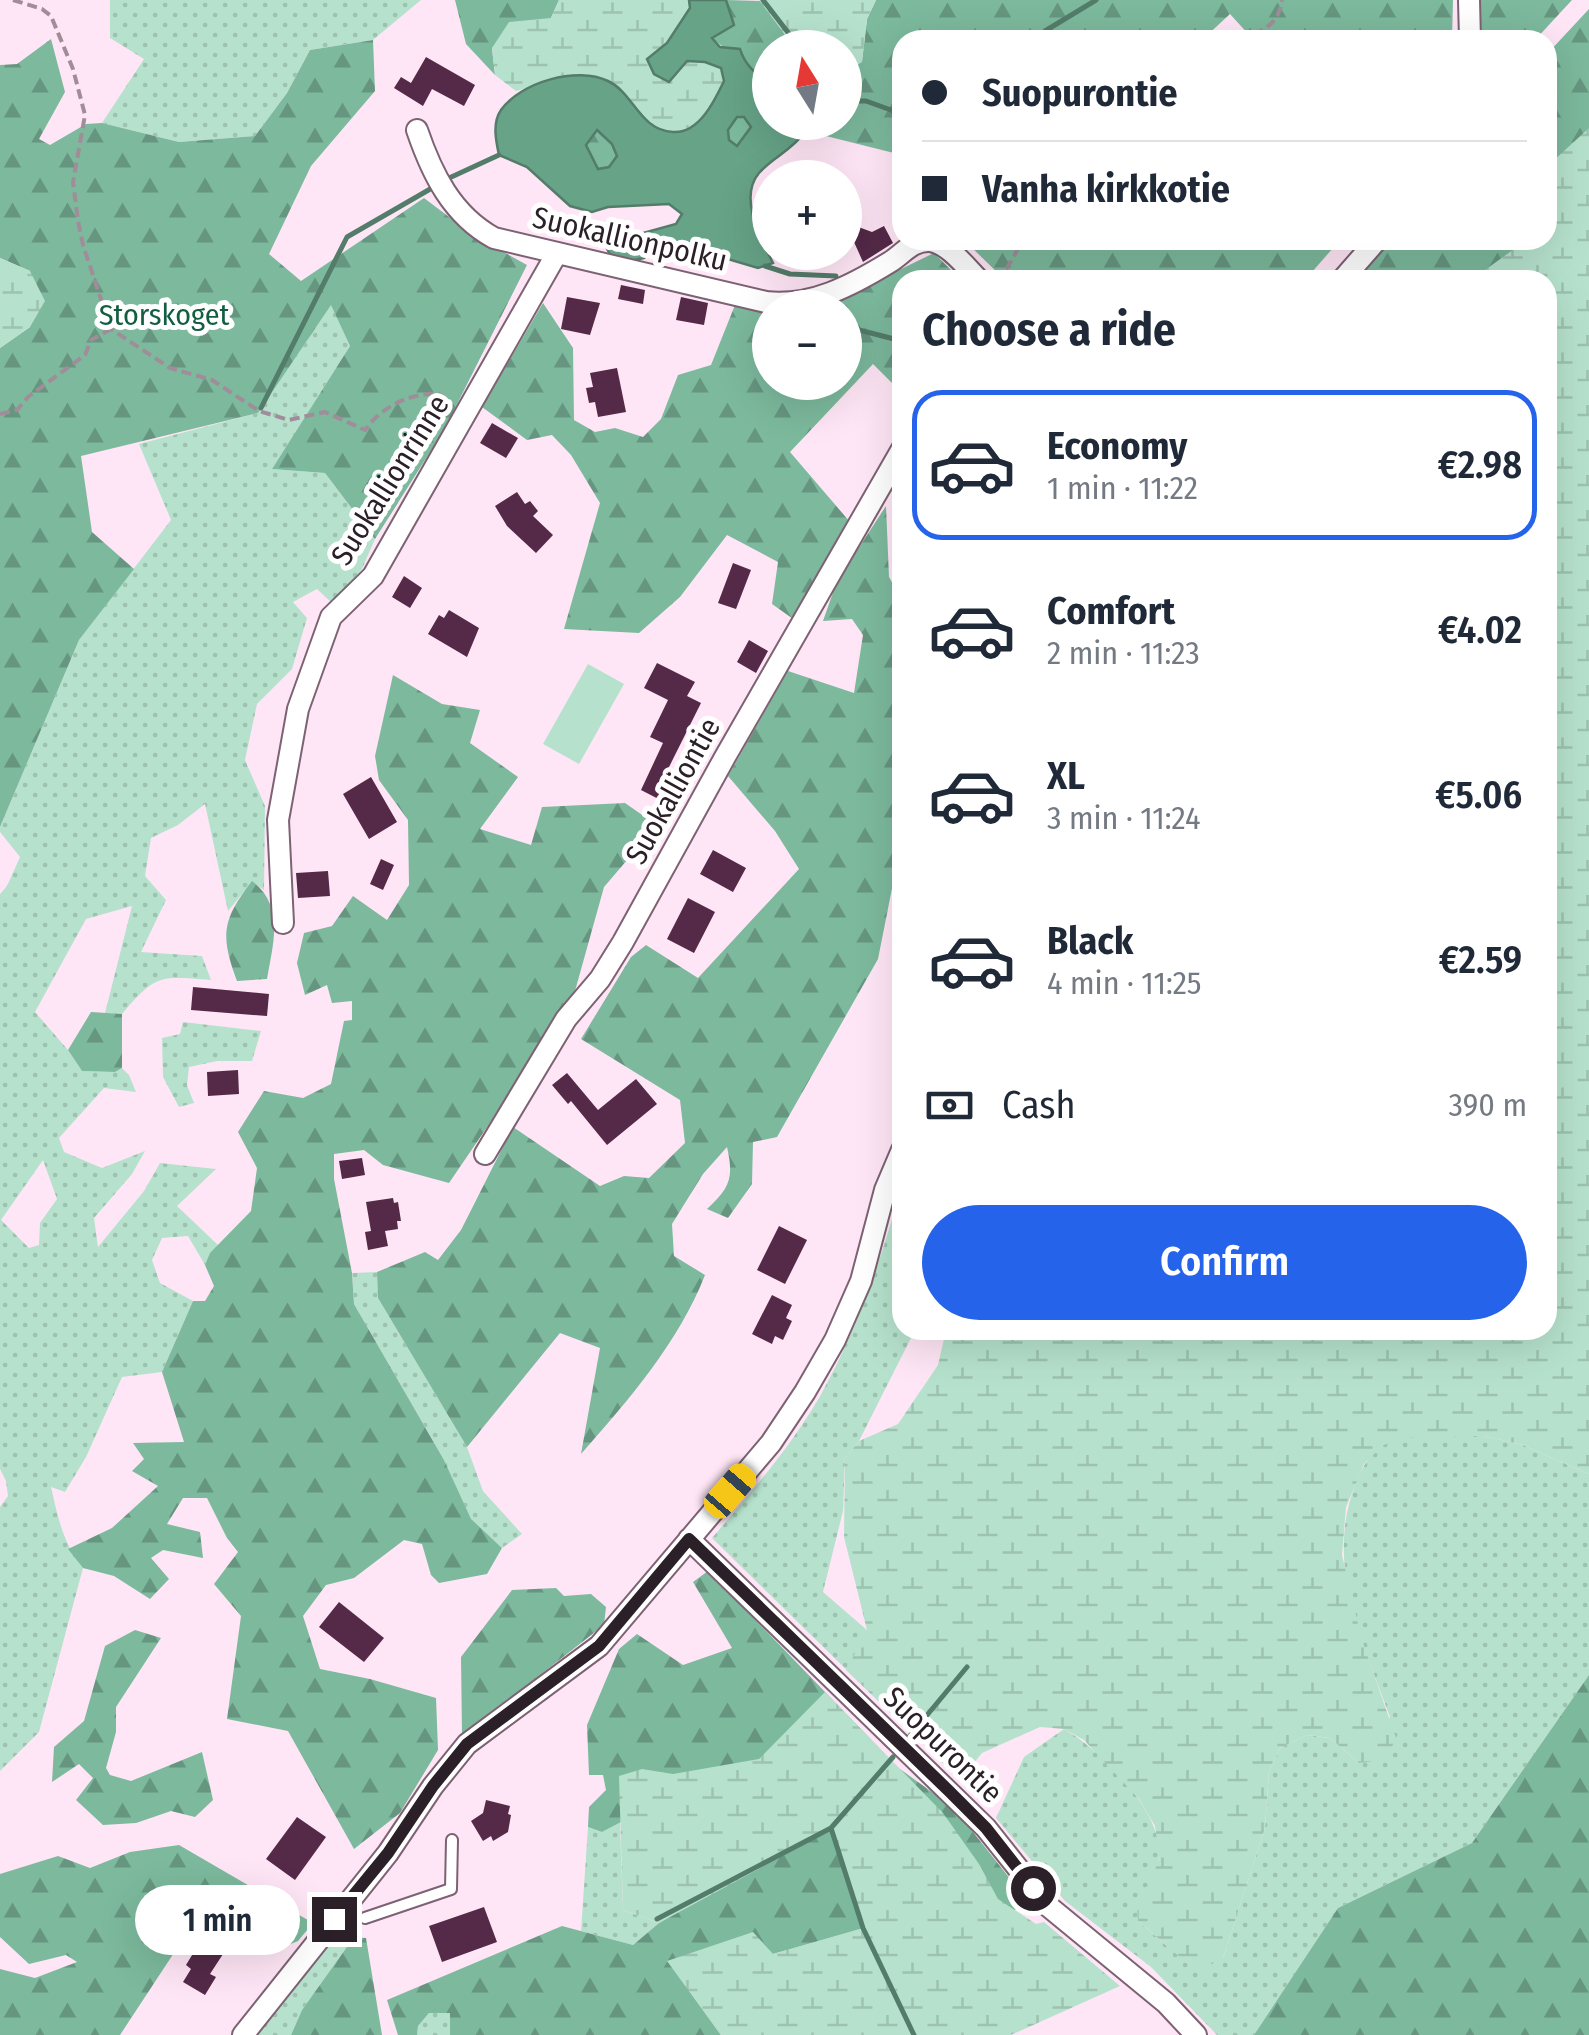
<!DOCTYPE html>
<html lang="en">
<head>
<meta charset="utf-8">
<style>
  body { margin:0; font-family:"Fira Sans Condensed",sans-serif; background:#f2f2f3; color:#1f2937; height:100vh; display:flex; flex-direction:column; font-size:38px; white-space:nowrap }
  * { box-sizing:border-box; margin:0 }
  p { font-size:32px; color:#747a83 }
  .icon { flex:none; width:55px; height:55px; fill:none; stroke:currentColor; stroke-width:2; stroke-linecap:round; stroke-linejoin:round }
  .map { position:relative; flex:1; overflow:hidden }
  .panel { position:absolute; left:892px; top:270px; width:665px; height:1070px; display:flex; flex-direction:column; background:#fff; border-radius:30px; box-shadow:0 10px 40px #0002 }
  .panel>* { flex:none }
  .banner { position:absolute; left:892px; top:30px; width:665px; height:220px; border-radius:30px; box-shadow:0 10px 40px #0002; display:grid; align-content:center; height:220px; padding:0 30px; background:#fff }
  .needle { width:65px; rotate:349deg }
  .tools { position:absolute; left:752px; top:30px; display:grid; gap:20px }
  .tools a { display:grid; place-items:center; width:110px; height:110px; border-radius:50%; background:#fff; box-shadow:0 10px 40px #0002; font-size:50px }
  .end { position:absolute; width:45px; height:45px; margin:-22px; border:12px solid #2b2027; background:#fff; box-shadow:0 0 0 5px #fff }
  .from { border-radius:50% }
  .bubble { position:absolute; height:70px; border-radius:35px; background:#fff; box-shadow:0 10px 40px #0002; font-size:32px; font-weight:600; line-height:70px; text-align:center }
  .car { position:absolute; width:30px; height:60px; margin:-30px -15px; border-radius:12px; box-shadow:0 0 8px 2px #0007; background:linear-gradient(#f5c518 24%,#345 0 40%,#f5c518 0 76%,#345 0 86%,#f5c518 0) }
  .banner b { display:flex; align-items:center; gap:35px; height:95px; font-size:38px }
  .banner b+b { border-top:2px solid #e0e1e3 }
  .banner i { width:25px; height:25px; background:#1f2937 }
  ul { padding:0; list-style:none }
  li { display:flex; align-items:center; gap:30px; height:150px; margin:0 20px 15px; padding:0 10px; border:5px solid transparent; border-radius:30px }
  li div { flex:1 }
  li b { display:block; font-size:38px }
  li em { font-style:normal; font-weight:600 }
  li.on { border-color:#2563eb }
  li>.icon { width:90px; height:90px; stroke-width:1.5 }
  h2 { padding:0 30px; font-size:45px; line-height:120px }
  .pay { display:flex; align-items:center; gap:25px; height:110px; padding:0 30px; font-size:38px }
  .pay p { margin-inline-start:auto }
  .primary-button { display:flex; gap:20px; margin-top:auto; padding:20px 30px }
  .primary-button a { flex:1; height:115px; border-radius:60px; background:#2563eb; color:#fff; font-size:40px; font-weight:600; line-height:115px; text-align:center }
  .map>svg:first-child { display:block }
  .grass { fill:url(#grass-dots); fill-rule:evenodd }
  .forest { fill:url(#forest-firs) }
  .wetland { fill:url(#wetland-marsh) }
  .park { fill:#b6e2cd }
  .water { fill:#66a387; stroke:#547c6a; stroke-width:2.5; fill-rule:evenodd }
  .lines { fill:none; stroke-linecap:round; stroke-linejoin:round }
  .stream { stroke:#547c6a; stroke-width:5 }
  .building { fill:#542a48 }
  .lane-casing { stroke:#7d6273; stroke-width:14 }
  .street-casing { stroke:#7d6273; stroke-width:24 }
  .path { stroke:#a08d99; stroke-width:4; stroke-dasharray:10 5; stroke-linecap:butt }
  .lane { stroke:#fff; stroke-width:10 }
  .street { stroke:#fff; stroke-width:20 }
  .route { stroke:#2b2027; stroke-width:12 }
  .labels { text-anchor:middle; stroke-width:10; stroke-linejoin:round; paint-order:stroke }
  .street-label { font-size:30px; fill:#2b2027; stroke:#fff }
  .park-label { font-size:30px; fill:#125e43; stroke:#fff }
</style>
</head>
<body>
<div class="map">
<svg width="1589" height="2035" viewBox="0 0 1589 2035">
  <defs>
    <pattern id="grass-dots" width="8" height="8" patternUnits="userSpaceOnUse" patternTransform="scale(2.5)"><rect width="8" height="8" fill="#b6e2cd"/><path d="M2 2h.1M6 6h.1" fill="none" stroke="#9dc2b0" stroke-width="1.8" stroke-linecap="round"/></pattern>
    <pattern id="forest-firs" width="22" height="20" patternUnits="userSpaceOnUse" patternTransform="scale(2.5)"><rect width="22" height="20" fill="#7cb99d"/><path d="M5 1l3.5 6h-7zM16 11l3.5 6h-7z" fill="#669680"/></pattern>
    <pattern id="wetland-marsh" width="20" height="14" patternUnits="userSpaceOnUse" patternTransform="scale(2.5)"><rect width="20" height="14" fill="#b6e2cd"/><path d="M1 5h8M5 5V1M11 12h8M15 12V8" fill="none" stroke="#9dc2b0"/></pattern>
  </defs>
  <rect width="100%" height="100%" fill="#ffe6f6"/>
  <path class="grass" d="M110,0h311l-48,40 -63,10 -23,43 -32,43 -76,6 -77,-19 42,-64 -34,-21z
    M331,304l19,42 -78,123 53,4 50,66 -13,30 -30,34 -15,-14 -24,13 14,16 -15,51 -35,35 -12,56 20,46 -1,84 -12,-8 -24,29 -23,-107 -27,21 -27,13 -6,38 21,24 -25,52 61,4 9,24c-52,-4 -55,-6 -89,34l-17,-1 27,-107 -46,13 -51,93 33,38 14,21 33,1 7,-4 7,7 7,17 -32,-4 -45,50 5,14 38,16 43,-17 -13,23 -38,44 4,29 46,-56 16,-28 56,6 -39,37 41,39 -13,20 -17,-29 -26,2 -10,22 8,23 33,18 -31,71 -40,5 -36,80 -21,35 -14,-5c7,31 12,56 32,81l-44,164 -39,39v-264l8,-11 -2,-15 -6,-12v-575l7,-8 13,-29 -20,-25v-5l79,-187 92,-120 -32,-76 119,-31zM43,1160l14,39 -17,24 -1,22 -10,3 -28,-28z
    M183,1022l78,9 -9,30h-35l-28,6 -2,18 7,18 -15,4 -16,-30 -1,-39 18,-4z
    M902,1183v147h13l-56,111 -14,17 -2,53 -20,81 44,38 -5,55 -150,-147c38,-44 77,-89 107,-140 37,-66 64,-142 83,-215z
    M377,1272l1,26 89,149 16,44 39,43 -20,14 -31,-28 -27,-60 -90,-156 -2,-31z
    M1484,1436l39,9 66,29v201l-117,168 -134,65 -84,127h-37l-66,-68 -86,-66 -69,-83 28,-61 40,-28c37,21 97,81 96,127 -1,22 -24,36 -22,65l30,26 55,11 42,-130 4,-57 11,-23 27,-13 23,3 29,25 31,-46c-28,-78 -67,-155 -33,-237 6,-14 14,-28 28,-36 26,-14 69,-8 99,-8z
    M620,1822l3,88 36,13 -26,22 -52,-14 7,-104 14,5z
    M354,1937l-52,73 -11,25h-40l71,-93z
    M429,2013h21v22h-33l1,-9z"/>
  <path class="forest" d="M455,0h104l-8,18 -59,30 3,27 -29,-31z
    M726,0l35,1 31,40 2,6 -24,1v31l-8,-1 -50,-40 21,-13z
    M876,0h577l-1,40h-204l2,-4 -20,-22 -28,26h-300v115l-96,-24 -1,-8 40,-1v-49l17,-12 5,-42z
    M1476,0h96l-37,40h-59z
    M1589,9v532l-41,-261h-198l36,-40h162v-187z
    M51,39l14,53 -26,47 11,6 36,-21 16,-1 77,19 76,-6 32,-43 23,-43 63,-10 2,51 -64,75 -42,88 32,27 123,-83 49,37 54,30 -83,165 -69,109 -50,-66 -53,-4 78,-123 -19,-41 -73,108 -177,43 11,76 42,37 -55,71 -79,187v-479l30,-21v-56l-30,-13v-193l17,-1z
    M737,117h7l7,10 -14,19 -8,-6 -1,-10z
    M597,130l15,14 5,13 -8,10 -11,2 -12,-24z
    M964,240h376l-35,40h-300z
    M934,253l27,27h-59v113l-29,-29 -83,88 60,70 -54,99 -24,-17 6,-42 -51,-27 -47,62 -41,36 -75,-4 36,-126 -29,-48 -19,-20 -25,5 -45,-33 61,-104 30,45 1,72 21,12 20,-4 28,9 18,-18 17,-44 33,-10 24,-60 35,9v68h75v-74l-22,-1z
    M886,506l3,71 13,23v248h-2l-22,111 -101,178 -24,5 -1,42 -24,34 -21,-9c23,-21 27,-31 20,-62l-24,27 -31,50 2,32 31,19c-26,67 -77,126 -124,179l19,-106 -40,-15 -93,114 -89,-149 -1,-26 48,-20 13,8 23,-30 52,-103 87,59 24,-10 25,2 36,-35 -5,-43 -99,-61 50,-82 15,-12 52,33 101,-109 -24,-38 -47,-55 60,-105 66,22 9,-58 -11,-16 -29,2 14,-40z
    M393,675l49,29 38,6 -10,33 48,34 -38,52 51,16 11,-38 83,-4 36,25 -21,17 -36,42 -29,104 -49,79 -77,113 -66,-18 -19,-15 -30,4v25l18,94 2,31 90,156 27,59 31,29 -15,26 -48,9 -8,-8 -9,-31 -18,-4 -50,38 -28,7 -23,31 17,53 50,10 66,19 2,52 -38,63 -46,36 -66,-118 -61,-12 14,-103 -27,-32 24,-32 -11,-14 -20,-40h-24l-16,26 33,8 3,26 -40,-8 -12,8 18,21 -19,20 -36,-23 -31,-8 -15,-19 44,-21 46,-42 -26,-15 12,-12 -11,-16 51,-1 -22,-70 31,-71h12l9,-15 -9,-21 5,-12 41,-42 6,-43 -19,-36 26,-41 39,7 28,-14 13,-63 8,-1v-19l-20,2 -5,-18 -22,10 -8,-32 7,-30 28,-7 21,-30 34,24 22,-35 -1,-65 -29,-40 -4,-24z
    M252,881c33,25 21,63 15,98l-30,2c-17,-46 -15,-61 15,-100z
    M91,1012l31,2v54l-7,4 -33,-1 -14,-21z
    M708,1571l177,183 -249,60 -34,18 -14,-5 1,-20 17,-17 -3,-15h-14l-2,-50 32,-76 18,-15 46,31 49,-17 -39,-66z
    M556,1588l8,8 27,-2 15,13 -2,18 -142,111 -1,-79 51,-67z
    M135,1630l26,8 -45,69v25l-10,36 4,7 21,6 71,-29 11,48 -18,17 -24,-6 -35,12 -33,2 -27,-25 17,-22 -14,-14 -27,18 2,-35 30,-26 21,-75z
    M1589,1675v360h-335l84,-127 134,-65z
    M900,1769l54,39 73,92 -12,10 -160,21 -82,23 -105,7 53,74h-271v-22h-21l-11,13 -1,9h-19l-11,-35 175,-74 71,19 26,-22z
    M179,1845l134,78 -15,18 -30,12 -29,-33 -13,18 -12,-6 -25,-2 -69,105h-120v-66l35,9 42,-16 -11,-7 -37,9 -29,-27v-63l58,-18 32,12 40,-16z
    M354,1937l12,1 16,97h-91l11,-25z"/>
  <path class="wetland" d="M559,0h130l1,7 -24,36 -19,16 58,3 16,6 3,12c-15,31 -37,70 -77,44 -6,-5 -10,-14 -15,-19 -15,-13 -40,-21 -57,-30l-59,16 -21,-16 -3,-27 17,-26 42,-4z
    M759,0h117l-9,19 -5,43 -17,11v-25l-51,-1z
    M1589,128v1346l-66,-29 -39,-9 -78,2 -23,7 -19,19 -18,43 -4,48 19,82 35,101c-8,20 -17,23 -37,25l-29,-25 -23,-3 -27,13 -11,23 -4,57 -42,130 -18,10 -16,-3 -51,-44 -1,-15 23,-47 -5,-33 -16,-27 -55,-59 -20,-11 -24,-2 -58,26 -22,27 -114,-110 21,-40 -23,-93 1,-79 14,-17 39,-17 40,-59 8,-35h602v-1050l-74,-2 47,-34 1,-4h26v-69l5,-10z
    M0,258l30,13 15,30 -15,26 -30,21z
    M825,1692l118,121 36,51 19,35 38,25 8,-2 76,64 -109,49h-290l-54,-74 86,-29 20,22 90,-26 -31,-99 -173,94 -36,-13 -4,-134 23,-7 31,5 86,-15z"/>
  <path class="park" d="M588,664l36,20 -45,80 -36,-20z"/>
  <path class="water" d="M689,0h37l8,25 -22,13 8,9 20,2c4,13 15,28 30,30v43l35,1 1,8c-16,21 -33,26 -47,42 -21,25 2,65 14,90l-15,5 -64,-19 -32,-6 -18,15 -29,6 -11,-21 17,-17 15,9 40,-11 6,-10 -13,-10 -61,3 -16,5 -22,-6 -43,-39 -28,-12c-3,-14 -7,-32 2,-45 20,-28 76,-44 107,-29 26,12 31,49 65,51 26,2 42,-32 51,-51l-3,-13 -16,-6 -18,-1 -18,21 -15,-8 -7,-15 20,-16 23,-35zM737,117h7l7,10 -14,19 -8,-6 -1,-10zM597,130l15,14 5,12 -8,11 -11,2 -12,-24z"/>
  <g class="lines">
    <path class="stream" d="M763,0l37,48
      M1036,40l9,-9 51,-31
      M845,101h21l36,13
      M447,179l52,-24
      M765,266l25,8 46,2
      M845,308l14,22 43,11
      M261,408l86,-171 85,-49
      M908,1738l59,-71
      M893,1757l-62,71 32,100 51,107
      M657,1919l174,-91"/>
  </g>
  <path class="building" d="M426,57l49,28 -11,21 -32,-17 -9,17 -29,-18 7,-11 10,6z
    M845,222l27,10 12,-6 9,17 -30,19z
    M621,285l24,5 -2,14 -25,-5z
    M567,297l33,6 -10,32 -29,-6z
    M681,297l27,6 -4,22 -28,-5z
    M617,368l9,44 -28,5 -3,-15 -6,1 -3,-15 7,-1 -3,-14z
    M492,423l26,15 -12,20 -26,-15z
    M517,492l8,12 5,-3 8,10 -5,5 20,19 -17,18 -29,-27 -12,-20z
    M733,563l18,7 -15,39 -18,-6z
    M404,576l18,12 -12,20 -18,-11z
    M449,610l30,18 -12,29 -39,-23 11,-19 5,3z
    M749,640l19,11 -12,22 -19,-11z
    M657,663l38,19 -8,14 14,7 -35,70 20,9 -12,25 -33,-17 22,-47 -13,-6 18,-37 -24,-12z
    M371,777l26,45 -28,17 -26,-45z
    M713,850l33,18 -13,24 -33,-18z
    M381,859l13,6 -11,25 -13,-6z
    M328,871l2,25 -32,2 -2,-25z
    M688,898l27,14 -21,41 -27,-14z
    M193,987l76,7 -2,22 -76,-6z
    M238,1070l1,24 -31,2 -1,-24z
    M567,1073l31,37 38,-31 21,25 -50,41 -36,-44 -3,3 -16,-19z
    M362,1158l3,17 -23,4 -3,-18z
    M393,1198l1,5 4,-1 3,19h-4l1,8 -13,2 3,15 -20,4 -3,-18 6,-1 -5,-29z
    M779,1226l28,14 -22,44 -28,-14z
    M772,1295l20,10 -6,13 6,3 -9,19 -8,-4 -3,8 -20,-10z
    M339,1602l45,36 -20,24 -45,-35z
    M486,1800l24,6 -2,8 3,1 -3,17 -15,9 -2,-5 -8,5 -12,-20 12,-8z
    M297,1817l29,20 -31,43 -29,-21z
    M484,1907l13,35 -55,20 -13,-36z
    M203,1937l22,14 -15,23 6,3 -11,18 -22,-13 8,-13 -5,-4z"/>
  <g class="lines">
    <g class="lane-casing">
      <path id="lane" d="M365,1918l86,-29 1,-49"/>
    </g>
    <g class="street-casing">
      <path id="street" d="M1469,0l1,40
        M417,130c15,44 35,85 77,108l272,64c45,5 85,-16 124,-40 13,-8 22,-22 40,-21 18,2 37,27 49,39
        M1342,280l35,-40
        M283,923l-5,-103 20,-111 33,-92 42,-41 184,-323
        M485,1154l81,-135 34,-40 23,-37 102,-185 177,-308
        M689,1539l297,289 62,78 118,97 30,32
        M243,2035l145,-182 45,-67 34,-42 132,-98 172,-203 34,-51 30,-52 26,-59 24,-91 17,-40"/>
    </g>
    <path class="path" d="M13,0l29,9 9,7 22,53 12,46 -12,67 5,39 5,24 28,84 59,39 42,12 47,31 30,9 36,-8 40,18c16,-23 46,-38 74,-36l12,8
      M1240,40c21,-9 39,-14 42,-40
      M995,279c15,-9 18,-25 29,-39
      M0,414l17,-4 11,-13 57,-42 6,-15 20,-11"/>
    <use href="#lane" class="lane"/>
    <use href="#street" class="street"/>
  </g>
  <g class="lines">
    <path class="route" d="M334,1919l54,-66 45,-67 34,-42 132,-98 90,-107 260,252 37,37 47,60"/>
  </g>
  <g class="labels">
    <g class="street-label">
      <text transform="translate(630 239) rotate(13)" y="10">Suokallionpolku</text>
      <text transform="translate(390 480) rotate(-58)" y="10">Suokallionrinne</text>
      <text transform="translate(673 791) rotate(-61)" y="10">Suokalliontie</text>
      <text transform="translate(943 1745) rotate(44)" y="10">Suopurontie</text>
    </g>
    <g class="park-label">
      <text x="164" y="325">Storskoget</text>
    </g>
  </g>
</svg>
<div class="tools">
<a><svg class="needle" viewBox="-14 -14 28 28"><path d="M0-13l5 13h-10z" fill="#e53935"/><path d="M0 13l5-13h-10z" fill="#747a83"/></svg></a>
<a>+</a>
<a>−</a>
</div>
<i class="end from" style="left:1033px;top:1888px"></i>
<i class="end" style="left:334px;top:1919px"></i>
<div class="bubble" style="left:135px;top:1885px;width:165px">1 min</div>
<i class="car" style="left:730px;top:1491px;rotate:41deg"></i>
<div class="banner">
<b><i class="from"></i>Suopurontie</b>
<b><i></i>Vanha kirkkotie</b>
</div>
<section class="panel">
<h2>Choose a ride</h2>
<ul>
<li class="on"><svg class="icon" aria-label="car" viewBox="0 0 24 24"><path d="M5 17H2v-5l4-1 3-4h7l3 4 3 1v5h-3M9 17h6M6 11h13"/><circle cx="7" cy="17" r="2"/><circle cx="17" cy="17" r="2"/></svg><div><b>Economy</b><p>1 min · 11:22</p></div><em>€2.98</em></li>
<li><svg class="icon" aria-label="car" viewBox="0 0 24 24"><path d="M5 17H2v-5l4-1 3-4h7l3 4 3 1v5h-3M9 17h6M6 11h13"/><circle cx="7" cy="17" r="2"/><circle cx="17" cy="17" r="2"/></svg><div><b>Comfort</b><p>2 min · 11:23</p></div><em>€4.02</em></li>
<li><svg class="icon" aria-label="car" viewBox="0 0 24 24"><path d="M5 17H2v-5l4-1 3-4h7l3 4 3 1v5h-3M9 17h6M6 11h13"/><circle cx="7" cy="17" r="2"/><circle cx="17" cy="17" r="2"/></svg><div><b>XL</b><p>3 min · 11:24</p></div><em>€5.06</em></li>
<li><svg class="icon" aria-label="car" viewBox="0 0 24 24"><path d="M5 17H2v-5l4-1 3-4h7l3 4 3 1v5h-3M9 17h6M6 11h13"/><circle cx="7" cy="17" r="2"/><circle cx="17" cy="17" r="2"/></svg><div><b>Black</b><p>4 min · 11:25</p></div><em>€2.59</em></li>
</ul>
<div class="pay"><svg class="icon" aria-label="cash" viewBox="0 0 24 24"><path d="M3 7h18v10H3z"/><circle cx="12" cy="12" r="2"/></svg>Cash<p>390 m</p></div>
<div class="primary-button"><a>Confirm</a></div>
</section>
</div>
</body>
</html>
